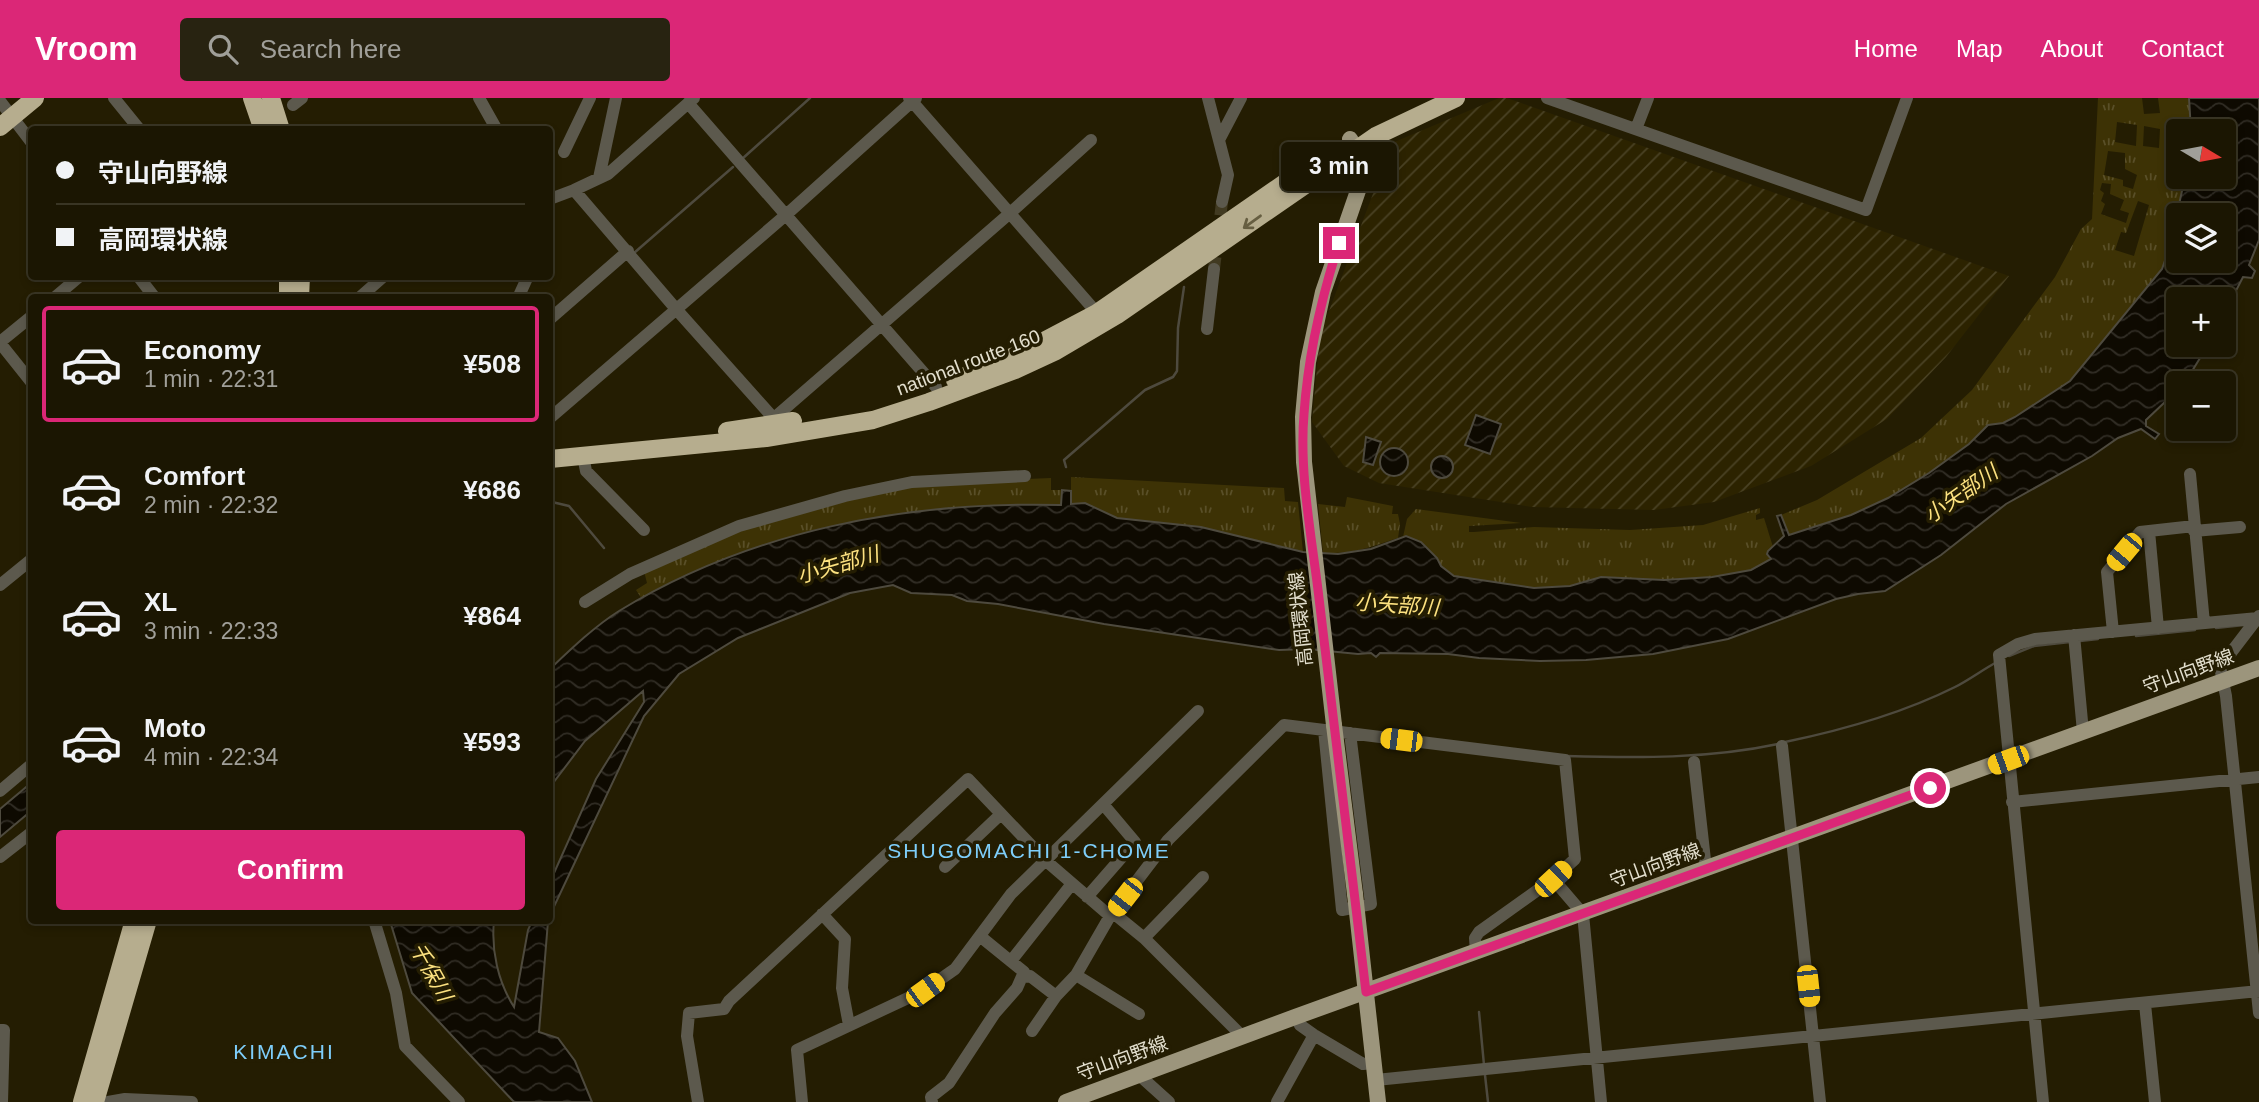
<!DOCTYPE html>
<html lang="en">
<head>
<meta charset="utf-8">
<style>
  body { margin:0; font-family:Arial,"Noto Sans JP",sans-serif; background:#282311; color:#f1f3f6; height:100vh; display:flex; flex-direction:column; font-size:26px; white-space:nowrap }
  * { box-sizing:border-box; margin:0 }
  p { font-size:23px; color:#a09f99 }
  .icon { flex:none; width:38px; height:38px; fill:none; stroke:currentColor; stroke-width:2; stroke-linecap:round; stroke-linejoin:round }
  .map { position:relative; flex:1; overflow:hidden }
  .drawer { position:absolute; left:28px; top:196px; width:525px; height:630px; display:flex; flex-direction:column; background:#1b1602; border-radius:7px; box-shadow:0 4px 10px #0003,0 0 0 2px #393524 }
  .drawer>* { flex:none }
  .top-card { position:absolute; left:28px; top:28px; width:525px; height:154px; border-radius:7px; box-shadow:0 4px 10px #0003,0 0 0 2px #393524; display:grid; align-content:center; height:154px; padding:0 28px; background:#1b1602 }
  .needle { width:46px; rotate:100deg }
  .fabs { position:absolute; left:2166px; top:21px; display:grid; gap:14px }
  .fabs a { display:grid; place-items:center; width:70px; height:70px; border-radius:7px; background:#1b1602; box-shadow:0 4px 10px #0003,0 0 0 2px #393524; font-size:35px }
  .end { position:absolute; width:32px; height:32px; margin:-16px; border:9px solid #db2777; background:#fff; box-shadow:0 0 0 4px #fff }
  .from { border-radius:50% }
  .bubble { position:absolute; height:49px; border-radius:7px; background:#1b1602; box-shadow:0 4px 10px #0003,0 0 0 2px #393524; font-size:23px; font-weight:800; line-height:49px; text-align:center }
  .car { position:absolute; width:21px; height:42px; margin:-21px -10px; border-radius:9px; box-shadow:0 0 5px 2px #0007; background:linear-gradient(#f5c518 24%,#345 0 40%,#f5c518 0 76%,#345 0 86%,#f5c518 0) }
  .top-card b { display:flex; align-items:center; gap:24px; height:66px; font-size:26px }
  .top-card b+b { border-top:2px solid #393524 }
  .top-card i { width:18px; height:18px; background:#f1f3f6 }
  ul { padding:12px 0 0; list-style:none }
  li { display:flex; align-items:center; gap:21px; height:116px; margin:0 14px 10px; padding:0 14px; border:4px solid transparent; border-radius:7px }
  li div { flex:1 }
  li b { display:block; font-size:26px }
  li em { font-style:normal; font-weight:800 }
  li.active { border-color:#db2777 }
  li>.icon { width:63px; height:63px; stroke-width:1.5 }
  .action { display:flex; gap:14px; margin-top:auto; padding:14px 28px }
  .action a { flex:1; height:80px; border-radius:7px; background:#db2777; color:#fff; font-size:28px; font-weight:800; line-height:80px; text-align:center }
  header { display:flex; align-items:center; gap:42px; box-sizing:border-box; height:98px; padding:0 35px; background:#db2777; color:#fff }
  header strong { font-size:33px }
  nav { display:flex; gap:38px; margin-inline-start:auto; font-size:24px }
  .search { width:490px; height:63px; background:#282311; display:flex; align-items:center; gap:18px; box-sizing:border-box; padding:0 24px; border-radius:7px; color:#a09f99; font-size:26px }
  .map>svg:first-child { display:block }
  .industrial { fill:url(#industrial-furrows) }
  .grass { fill:url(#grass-tufts); fill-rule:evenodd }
  .water { fill:url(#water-waves); stroke:#4e4a3e; stroke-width:2; fill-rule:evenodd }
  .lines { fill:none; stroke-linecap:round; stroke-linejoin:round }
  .stream { stroke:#4e4a3e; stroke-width:2.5 }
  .minor-tunnel { stroke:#413a21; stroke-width:12; stroke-dasharray:12 6; stroke-linecap:butt }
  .minor { stroke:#5c594d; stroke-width:12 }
  .major { stroke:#9c957c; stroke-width:16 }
  .highway { stroke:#b6ad8e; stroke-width:18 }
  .major-bridge { stroke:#9c957c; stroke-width:16 }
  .oneway { stroke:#665e41 }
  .route { stroke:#db2777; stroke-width:9 }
  .labels { text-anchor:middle; stroke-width:7; stroke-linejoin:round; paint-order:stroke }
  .street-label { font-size:19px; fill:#e3dfce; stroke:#241d02 }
  .water-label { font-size:21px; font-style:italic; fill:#fde280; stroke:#241d02 }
  .neighbourhood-label { font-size:21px; letter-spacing:2px; fill:#7ecefa; stroke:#241d02 }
</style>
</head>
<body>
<header>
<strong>Vroom</strong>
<div class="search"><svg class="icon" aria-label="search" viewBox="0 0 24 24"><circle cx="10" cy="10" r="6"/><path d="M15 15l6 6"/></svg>Search here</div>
<nav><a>Home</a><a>Map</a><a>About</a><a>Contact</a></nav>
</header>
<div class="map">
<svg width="2259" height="1004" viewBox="0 0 2259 1004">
  <defs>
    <pattern id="industrial-furrows" width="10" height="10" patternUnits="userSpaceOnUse" patternTransform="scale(1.75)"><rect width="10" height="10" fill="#2c2300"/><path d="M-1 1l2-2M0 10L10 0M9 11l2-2" fill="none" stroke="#4a4224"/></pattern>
    <pattern id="grass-tufts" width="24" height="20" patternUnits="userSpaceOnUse" patternTransform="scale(1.75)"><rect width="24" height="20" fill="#3d3205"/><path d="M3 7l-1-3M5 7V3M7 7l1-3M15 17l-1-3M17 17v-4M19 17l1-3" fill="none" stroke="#594f28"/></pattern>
    <pattern id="water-waves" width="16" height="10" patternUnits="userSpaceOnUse" patternTransform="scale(1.75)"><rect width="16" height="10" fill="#0e0a01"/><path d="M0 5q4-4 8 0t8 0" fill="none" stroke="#312d25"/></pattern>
  </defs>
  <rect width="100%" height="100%" fill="#241d02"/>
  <path class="industrial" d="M1499,0h8l502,178 -63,81 -59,62 -76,47 -97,36 -60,8 -122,-3 -153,-24 -35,-17 -32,-44 8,-87 72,-192z"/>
  <path class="grass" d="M2098,0h44l2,16 16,-1 -2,-15h31l2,33h-12v46h6l-15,69 -8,23 -92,112 -55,36 -12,6 -15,2 -19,19 -40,29 -41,25 -37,17 -63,20 -7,-20 36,-15 104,-62 51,-48 83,-113 26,-48 11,-10zM2117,24l20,3 -1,21 -21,-4zM2144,28l16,3 -1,19 -16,-2zM2108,53l17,2v16l12,6 -4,14 -10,-3v-6l-19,-5zM2102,85l9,1 -1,10 14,6 -4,10 9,3 -3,10 -25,-9 4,-10 -4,-3 3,-8 -4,-3zM2138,103l11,4 -15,51 -19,-6 6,-18 5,1z
    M1071,379l213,11 1,13 13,1 5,50 -102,-25 -84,-9 -32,-15 -14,1z
    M1051,380v12h11l-1,15c-145,-3 -291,20 -419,94l-6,-9 11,-7 -3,-12 79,-36 99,-30 81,-17 48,-6z
    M1347,399l46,9 -1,8h6l2,10 -2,14c-28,9 -44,16 -75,15l-5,-49 27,3z
    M1760,410v5l-4,2v5l8,-2 9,29 -5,4 4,8 -21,11 -39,7 -48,3 -63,-3 -31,9 -36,2 -80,-12 -13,-10 -4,-8 -30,-22 -4,1 4,-18 9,-10 105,14 -52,3v6h5l60,-5 96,3 73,-5z"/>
  <path class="water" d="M2189,0h70v142l-10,25 6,6 -3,7 -9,-1 -19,37v-15h-45v46h29l-19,31 -11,8 -12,17 -20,19v6l13,8 -4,5 -14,-10 -23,9 -26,18 -86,48 -65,51 -56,36 -27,3 -22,5 -108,40 -75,15 -67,6 -46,1 -61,-3 -31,-4 -68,-1 -4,4 -5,-4 -13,1 -51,-5 -28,1 -175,-26 -106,-20 -31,-3 -15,-6 -41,-2 -18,-8 -43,8 -112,45 -59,36 -35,42 -94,199v-33l46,-103 48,-77 -1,-11 -58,50 -35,46v-118c21,-20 45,-43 69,-58 133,-81 288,-110 442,-106l1,-15 9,1v13l14,-1 32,15 84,9 102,25 35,2 33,-5 35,-13 15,6 16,16 4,8 13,10 80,12 36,-2 31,-9 63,3 48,-3 39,-7 20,-11 -4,-5 1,-3 16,-15 -7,-20 4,-1 8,20 62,-20 37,-17 41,-25 40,-29 19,-19 15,-2 12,-6 55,-36 92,-112 8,-23 15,-69h39v-46h-33zM2179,117h45v46h-45z
    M1476,317l25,9 -11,30 -25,-9z
    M1366,339l15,5 -8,23 -10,-3z
    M1380 364a14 14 0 1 1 28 0a14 14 0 1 1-28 0Z
    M1431 369a11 11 0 1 1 22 0a11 11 0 1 1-22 0Z
    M31,685v28l-31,26v-28z
    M390,823h104c-3,29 4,61 20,86l14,-77 4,-9h16l-9,111 19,6 17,23 17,41h-78l-102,-109z"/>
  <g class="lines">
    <path class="stream" d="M742,61l68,-61
      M634,155l99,-86
      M1066,369l-2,-7 81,-70 28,-13 4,-6 1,-43 6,-41
      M552,404l17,4 35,42
      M2216,530l28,-3
      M2136,538l59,-6
      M2080,543l18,-2
      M2009,558l25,-10 36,-4
      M1785,644c58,-12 116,-28 170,-55 14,-7 27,-17 42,-25
      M1566,658c71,2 142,3 212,-12
      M1479,914l5,53
      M1485,977l3,27"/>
    <path class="minor-tunnel" d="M1214,171l8,-67"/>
    <path class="minor" d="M114,0l26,32
      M479,0l18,32
      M909,0l188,215
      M1208,0l20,77 -6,27
      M1547,0l319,112 41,-112
      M0,3l32,42
      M688,5l248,284
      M293,7l9,-7
      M1636,31l12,-31
      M1219,42l22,-42
      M564,54l26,-54
      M599,80l17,-80
      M574,92l102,119 101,113
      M550,101l24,-9 34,-16 86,-76
      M138,178l17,22
      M54,200l26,-22
      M359,200l25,-22
      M518,200l10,-22
      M550,221l78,-68
      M1207,231l7,-60
      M0,244l32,-26
      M0,245l32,40
      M550,320l237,-204 129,-116
      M774,320l235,-204 82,-74
      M583,358l3,15 58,59
      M2190,376l14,149
      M2149,433l9,97
      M2194,433l46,-4
      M0,487l32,-26
      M585,504l45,-28 109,-48 106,-30 67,-14 113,-6
      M2259,518l-39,51 6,29 33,317
      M2113,534l-6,-60 33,-40 54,-6
      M2074,537l9,97
      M1324,632l18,180 29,-6 -21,-171
      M1782,648l38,356
      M1694,664l12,107
      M0,693l32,-27
      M2012,704l247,-25
      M0,759l32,-25
      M945,769l56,-53
      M1553,781l30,35 18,188
      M1087,799l48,-55 -32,-38
      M822,816l23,25 -3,49 7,37
      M374,822l22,73 9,53 54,56
      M1144,840l59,-61
      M1011,863l60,-76
      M1076,877l63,39
      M1024,879l6,-1 26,20
      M2145,906l10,98
      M1295,919l5,8 14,10 49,29 11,-1
      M0,932h4l-2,72
      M1032,933l24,-35 20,-21 34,-59 58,-76 116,-115 281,35 10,99 -22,20 -74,53 -4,6 1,14
      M1138,976l31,28
      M1376,982l883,-89
      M108,1004l17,-3 67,3
      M698,1004l-11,-66 2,-23 35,-4 5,-8 239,-222 77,81 65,56h7l27,22 99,99
      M802,1004l-5,-52 128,-60 30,-21 56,-75 187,-183
      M932,1004l-1,-5 18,-14 46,-70 22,-25 7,-16 -43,-35
      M1277,1004l37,-67
      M2043,1004l-44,-447 19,-11 17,-5 223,-21"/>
    <path class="major" d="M1334,627l-30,-263 -1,-45 5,-55 15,-70 38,-110 -5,-33 -6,-10
      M1355,796l23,208
      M1066,1004l229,-85 964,-349"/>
    <path class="highway" d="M252,0l11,32
      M271,0l10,32
      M0,29l35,-29
      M288,178v22
      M300,200l1,-22
      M955,282l64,-26 78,-41 228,-158
      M727,333l66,-10
      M550,361l216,-21 107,-18 56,-18 86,-32 41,-19 61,-36 259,-179 80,-38
      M82,1004l52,-182
      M95,1004l53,-182"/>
    <path class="major-bridge" d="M1334,627l21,169"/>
  </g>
  <defs><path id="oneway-shaft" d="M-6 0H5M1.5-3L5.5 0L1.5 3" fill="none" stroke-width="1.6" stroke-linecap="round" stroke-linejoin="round" transform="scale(1.75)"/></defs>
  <use class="oneway" href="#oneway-shaft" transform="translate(1252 124) rotate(144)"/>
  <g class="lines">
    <path class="route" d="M1339,145c-18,56 -31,112 -35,171 -5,60 8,124 15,184 15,132 32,263 47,394l564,-204"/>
  </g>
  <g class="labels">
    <g class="street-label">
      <text transform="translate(968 264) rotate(-21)" y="7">national route 160</text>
      <text transform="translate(1300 521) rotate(-96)" y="7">高岡環状線</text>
      <text transform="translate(2188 573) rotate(-20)" y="7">守山向野線</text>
      <text transform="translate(1655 767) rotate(-20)" y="7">守山向野線</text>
      <text transform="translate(1122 960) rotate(-20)" y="7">守山向野線</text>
    </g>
    <g class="water-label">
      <text transform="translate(1961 396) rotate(-35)" y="7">小矢部川</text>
      <text transform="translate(838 467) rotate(-16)" y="7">小矢部川</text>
      <text transform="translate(1397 507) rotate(4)" y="7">小矢部川</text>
      <text transform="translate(431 874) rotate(61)" y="7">千保川</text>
    </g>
    <g class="neighbourhood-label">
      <text x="1029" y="760">SHUGOMACHI 1-CHOME</text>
      <text x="284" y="961">KIMACHI</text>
    </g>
  </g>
</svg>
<div class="fabs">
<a><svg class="needle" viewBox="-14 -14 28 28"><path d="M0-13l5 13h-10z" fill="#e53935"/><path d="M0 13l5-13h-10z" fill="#a09f99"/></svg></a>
<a><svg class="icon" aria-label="layers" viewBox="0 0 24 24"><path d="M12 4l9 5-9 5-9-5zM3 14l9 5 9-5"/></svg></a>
<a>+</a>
<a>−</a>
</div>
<i class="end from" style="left:1930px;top:690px"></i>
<i class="end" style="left:1339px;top:145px"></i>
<div class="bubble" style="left:1281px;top:44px;width:116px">3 min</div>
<i class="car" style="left:2124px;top:454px;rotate:220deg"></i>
<i class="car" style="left:1401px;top:642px;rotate:277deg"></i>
<i class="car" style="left:2008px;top:662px;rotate:250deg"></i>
<i class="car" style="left:1553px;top:781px;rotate:47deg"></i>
<i class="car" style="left:1125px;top:799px;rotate:218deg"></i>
<i class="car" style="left:1808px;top:888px;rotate:174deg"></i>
<i class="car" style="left:925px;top:892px;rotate:54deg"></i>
<div class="top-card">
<b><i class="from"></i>守山向野線</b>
<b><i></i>高岡環状線</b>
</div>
<section class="drawer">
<ul>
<li class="active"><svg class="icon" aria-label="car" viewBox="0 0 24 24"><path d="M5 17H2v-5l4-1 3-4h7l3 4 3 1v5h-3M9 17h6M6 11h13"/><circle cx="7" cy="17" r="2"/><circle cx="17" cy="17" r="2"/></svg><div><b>Economy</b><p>1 min · 22:31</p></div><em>¥508</em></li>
<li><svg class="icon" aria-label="car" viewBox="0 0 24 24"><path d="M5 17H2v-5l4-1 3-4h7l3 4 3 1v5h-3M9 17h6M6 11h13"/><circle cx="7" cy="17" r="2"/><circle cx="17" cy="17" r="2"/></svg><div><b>Comfort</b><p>2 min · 22:32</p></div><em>¥686</em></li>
<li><svg class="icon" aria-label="car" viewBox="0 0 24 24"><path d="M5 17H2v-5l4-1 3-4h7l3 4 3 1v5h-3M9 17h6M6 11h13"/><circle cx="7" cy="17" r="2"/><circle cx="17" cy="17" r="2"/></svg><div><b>XL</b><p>3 min · 22:33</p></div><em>¥864</em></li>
<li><svg class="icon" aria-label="car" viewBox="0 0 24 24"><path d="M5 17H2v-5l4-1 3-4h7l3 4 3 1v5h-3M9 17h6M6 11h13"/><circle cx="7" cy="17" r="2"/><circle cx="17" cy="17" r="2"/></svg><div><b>Moto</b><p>4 min · 22:34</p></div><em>¥593</em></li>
</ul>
<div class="action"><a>Confirm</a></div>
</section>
</div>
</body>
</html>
